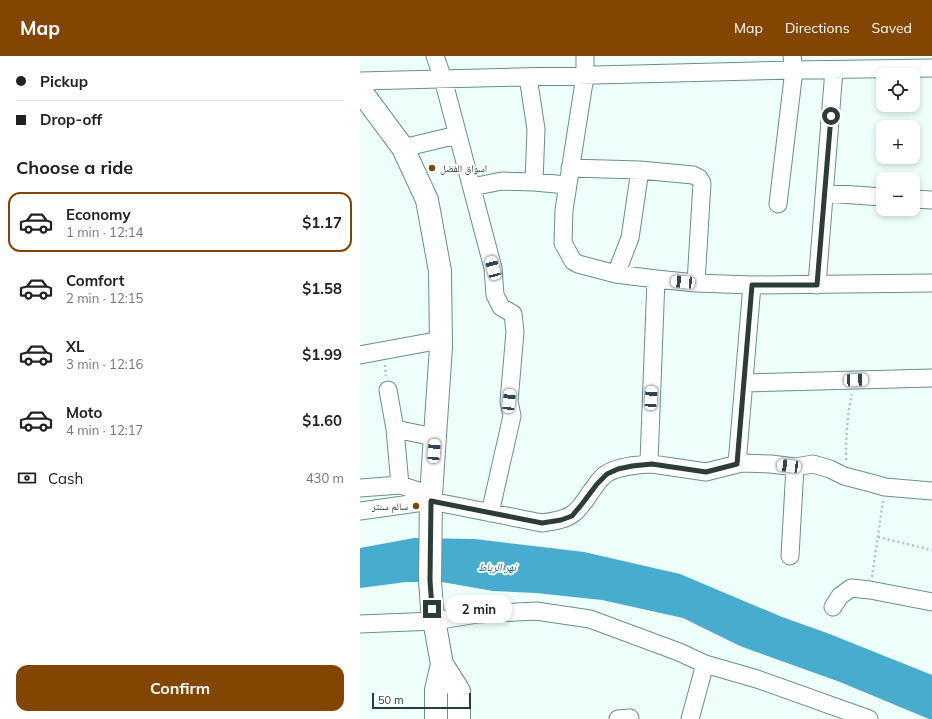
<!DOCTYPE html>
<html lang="en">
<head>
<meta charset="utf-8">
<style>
  body { margin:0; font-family:Mulish,"Noto Naskh Arabic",sans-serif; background:#f6f6f6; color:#222; height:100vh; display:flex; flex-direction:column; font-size:15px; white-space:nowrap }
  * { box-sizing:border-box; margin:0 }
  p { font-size:13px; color:#767676 }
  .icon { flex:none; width:22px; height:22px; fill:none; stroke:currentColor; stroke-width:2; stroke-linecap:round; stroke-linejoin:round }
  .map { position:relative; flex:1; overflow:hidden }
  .sheet { display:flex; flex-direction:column; background:#fff; width:360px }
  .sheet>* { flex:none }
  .top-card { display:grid; align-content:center; height:88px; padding:0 16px; background:#fff }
  .controls { position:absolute; left:516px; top:12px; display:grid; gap:8px }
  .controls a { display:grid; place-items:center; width:44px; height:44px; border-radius:8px; background:#fff; box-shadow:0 2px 6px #0003; font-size:20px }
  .scale { position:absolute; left:12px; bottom:10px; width:99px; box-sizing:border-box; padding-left:4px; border:2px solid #2c3d38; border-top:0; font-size:11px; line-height:14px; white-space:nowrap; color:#2c3d38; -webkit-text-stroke:3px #fff; paint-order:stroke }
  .end { position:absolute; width:18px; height:18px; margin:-9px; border:5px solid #2c3d38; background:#fff; box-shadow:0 0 0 2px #fff }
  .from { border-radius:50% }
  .bubble { position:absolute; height:28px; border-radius:12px; background:#fff; box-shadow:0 2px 6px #0003; font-size:13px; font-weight:700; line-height:28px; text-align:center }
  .car { position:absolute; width:12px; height:24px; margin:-12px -6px; border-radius:5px; box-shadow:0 0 3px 1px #0007; background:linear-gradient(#fff 24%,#345 0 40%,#fff 0 76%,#345 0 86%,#fff 0) }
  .top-card b { display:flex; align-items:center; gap:14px; height:38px; font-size:15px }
  .top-card b+b { border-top:1px solid #e0e0e0 }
  .top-card i { width:10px; height:10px; background:#222 }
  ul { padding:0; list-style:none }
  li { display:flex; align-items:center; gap:12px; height:60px; margin:0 8px 6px; padding:0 8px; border:2px solid transparent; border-radius:12px }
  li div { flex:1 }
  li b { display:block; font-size:15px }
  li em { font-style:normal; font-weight:700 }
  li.current { border-color:#834602 }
  li>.icon { width:36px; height:36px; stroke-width:1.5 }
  h2 { padding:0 16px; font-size:18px; line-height:48px }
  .pay { display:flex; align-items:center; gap:10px; height:44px; padding:0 16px; font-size:15px }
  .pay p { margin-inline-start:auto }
  .button { display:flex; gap:8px; margin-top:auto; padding:8px 16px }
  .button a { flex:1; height:46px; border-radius:12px; background:#834602; color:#fff; font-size:16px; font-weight:700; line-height:46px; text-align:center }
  header { display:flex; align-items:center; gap:24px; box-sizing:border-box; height:56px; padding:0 20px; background:#834602; color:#fff }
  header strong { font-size:19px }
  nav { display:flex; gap:22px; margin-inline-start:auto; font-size:14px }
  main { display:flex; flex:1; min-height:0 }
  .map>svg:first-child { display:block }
  .water { fill:#47acce }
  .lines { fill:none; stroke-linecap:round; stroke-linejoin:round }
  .minor-casing { stroke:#699187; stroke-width:19 }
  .major-casing { stroke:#699187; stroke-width:24 }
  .path { stroke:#b3c3bf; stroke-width:2.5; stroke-dasharray:2 3; stroke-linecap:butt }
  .minor { stroke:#fff; stroke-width:17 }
  .major { stroke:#fff; stroke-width:22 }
  .route { stroke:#2c3d38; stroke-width:5 }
  .poi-dot { fill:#834602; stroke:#fff; stroke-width:1.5 }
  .labels { text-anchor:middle; stroke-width:4; stroke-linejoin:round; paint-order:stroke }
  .poi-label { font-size:10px; fill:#2c3d38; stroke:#fff; text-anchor:start }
  .water-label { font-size:11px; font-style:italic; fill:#106179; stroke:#fff }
</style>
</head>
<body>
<header>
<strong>Map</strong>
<nav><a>Map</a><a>Directions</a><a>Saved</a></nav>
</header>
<main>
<section class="sheet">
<div class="top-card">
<b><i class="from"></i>Pickup</b>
<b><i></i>Drop-off</b>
</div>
<h2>Choose a ride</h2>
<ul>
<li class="current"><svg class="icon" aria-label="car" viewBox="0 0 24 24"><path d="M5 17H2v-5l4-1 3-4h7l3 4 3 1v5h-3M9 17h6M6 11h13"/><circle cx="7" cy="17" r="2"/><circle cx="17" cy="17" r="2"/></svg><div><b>Economy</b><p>1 min · 12:14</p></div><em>$1.17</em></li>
<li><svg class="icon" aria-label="car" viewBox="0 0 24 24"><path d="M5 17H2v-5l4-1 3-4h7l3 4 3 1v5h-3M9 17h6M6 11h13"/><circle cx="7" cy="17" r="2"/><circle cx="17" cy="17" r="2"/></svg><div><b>Comfort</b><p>2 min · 12:15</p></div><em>$1.58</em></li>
<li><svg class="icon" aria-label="car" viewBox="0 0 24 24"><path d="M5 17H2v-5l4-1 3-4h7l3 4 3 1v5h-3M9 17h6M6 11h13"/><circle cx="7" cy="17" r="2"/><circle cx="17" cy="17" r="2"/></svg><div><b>XL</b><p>3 min · 12:16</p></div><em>$1.99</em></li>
<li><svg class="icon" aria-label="car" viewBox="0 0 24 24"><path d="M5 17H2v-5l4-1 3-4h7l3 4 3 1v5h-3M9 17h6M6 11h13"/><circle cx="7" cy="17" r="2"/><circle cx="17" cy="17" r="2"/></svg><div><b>Moto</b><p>4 min · 12:17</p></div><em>$1.60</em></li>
</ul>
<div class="pay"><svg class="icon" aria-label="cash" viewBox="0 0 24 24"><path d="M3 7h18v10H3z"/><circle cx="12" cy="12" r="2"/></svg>Cash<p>430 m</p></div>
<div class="button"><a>Confirm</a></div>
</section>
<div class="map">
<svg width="572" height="663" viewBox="0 0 572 663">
  <rect width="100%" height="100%" fill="#eefefa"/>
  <path class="water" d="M54,482l61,1 109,13 96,22 102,43 45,16 105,42v44h-3l-89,-37 -100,-36 -57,-28 -81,-18 -66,-7 -43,-2 -51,-9h-36l-46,6v-40z"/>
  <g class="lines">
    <g class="minor-casing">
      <path id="minor" d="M75,0l8,23 50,189 2,27 6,12 12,7 2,18 -6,69 3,15 -22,97
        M225,0v20l-21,134 -1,33 10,18 5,3 38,10 40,5 40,4 56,2 180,-2
        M168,21l8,52 -2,53
        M0,25l434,-11 138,-2
        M43,92l54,-13
        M210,112l70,2 53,5 6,3 3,5 -6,100
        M112,131l30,-6 32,1 33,3
        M465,137l58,4
        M553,143l19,1
        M418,148l16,-134 -2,-14
        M256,218l14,-36 10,-68
        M296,223l-7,182 3,3 54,8 36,-9 29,1 24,3 -5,89
        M457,229l17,-215
        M0,299l81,-15
        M384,327l188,-5
        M28,334l7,39 39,8
        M35,373l5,56 31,10
        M377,408l15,-179
        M435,411l18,-3 17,5 14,7 27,7 14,4 47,4
        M0,432l40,-3
        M0,455l71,-10 111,22c27,-4 33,-6 48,-30 5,-6 9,-14 16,-19 13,-8 31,-9 46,-10
        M473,551l7,-11 11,-8 19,2 62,12
        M0,568l75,-3 42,-7 59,-3 54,8 89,33 26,12 52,15 112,40
        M258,663l12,-1
        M330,663l15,-55"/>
    </g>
    <g class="major-casing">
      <path id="major" d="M0,34l43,58 24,52 13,71 1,76 -10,148 -1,85 2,29 10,55 17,27v28
        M76,663v-29l6,-26"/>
    </g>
    <path class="path" d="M25,309l1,11
      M486,404c0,-23 1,-44 6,-66
      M518,481l54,13
      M512,521l11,-76"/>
    <use href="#minor" class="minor"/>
    <use href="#major" class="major"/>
  </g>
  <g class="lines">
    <path class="route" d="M72,553l-2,-29 1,-79 111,22 19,-3 11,-4 10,-12 15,-20 10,-10 11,-5 14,-3 20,-2 54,8 31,-8 15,-179h65l14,-169"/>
  </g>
  <g class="poi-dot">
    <circle cx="72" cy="112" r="4"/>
    <circle cx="56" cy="450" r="4"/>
  </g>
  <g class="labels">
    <g class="poi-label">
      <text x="80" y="116">اسواق الفضل</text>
      <text x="48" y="454" text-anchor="end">سالم سنتر</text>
    </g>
    <g class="water-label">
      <text x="137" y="515">نهر الرباط</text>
    </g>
  </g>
</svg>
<div class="controls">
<a><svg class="icon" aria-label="locate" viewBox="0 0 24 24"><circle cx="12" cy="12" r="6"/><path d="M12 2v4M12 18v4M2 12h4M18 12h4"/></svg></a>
<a>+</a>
<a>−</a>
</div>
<div class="scale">50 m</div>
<i class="end from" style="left:471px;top:60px"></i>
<i class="end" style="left:72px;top:553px"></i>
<div class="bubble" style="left:86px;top:539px;width:66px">2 min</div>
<i class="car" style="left:133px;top:212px;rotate:345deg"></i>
<i class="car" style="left:323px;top:226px;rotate:275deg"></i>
<i class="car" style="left:496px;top:324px;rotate:88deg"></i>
<i class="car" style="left:291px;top:342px;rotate:3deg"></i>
<i class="car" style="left:149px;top:345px;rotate:6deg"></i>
<i class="car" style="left:74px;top:395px;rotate:4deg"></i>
<i class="car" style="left:429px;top:410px;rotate:277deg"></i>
</div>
</main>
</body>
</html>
